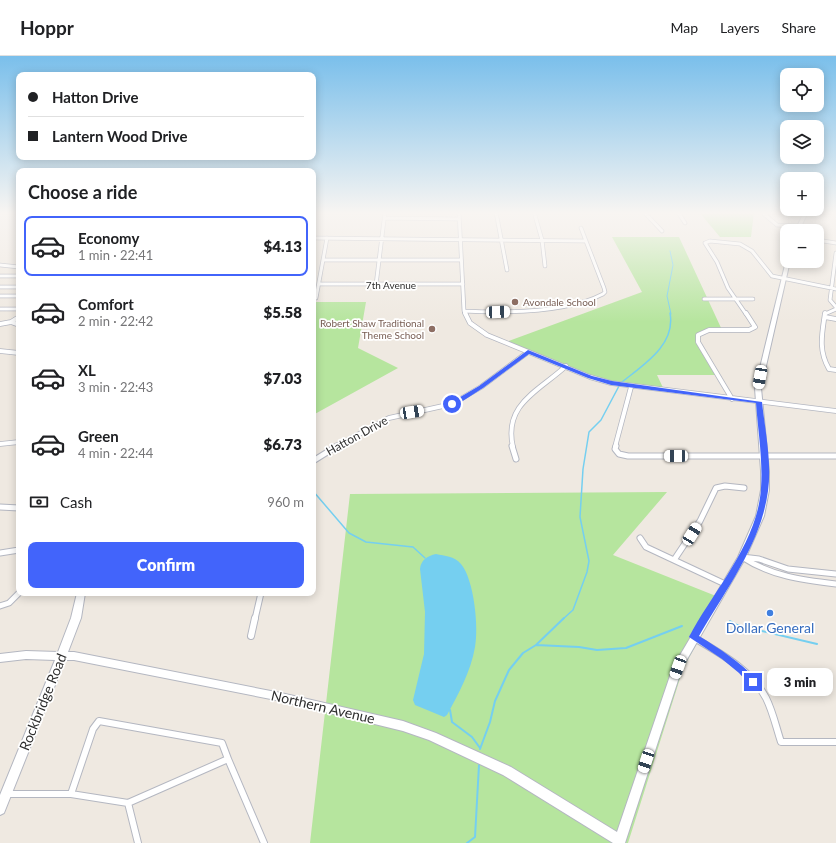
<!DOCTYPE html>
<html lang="en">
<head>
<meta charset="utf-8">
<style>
  body { margin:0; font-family:Lato,sans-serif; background:#f6f6f6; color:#202124; height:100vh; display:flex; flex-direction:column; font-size:15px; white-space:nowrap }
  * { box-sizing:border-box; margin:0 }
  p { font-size:13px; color:#757577 }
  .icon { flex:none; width:22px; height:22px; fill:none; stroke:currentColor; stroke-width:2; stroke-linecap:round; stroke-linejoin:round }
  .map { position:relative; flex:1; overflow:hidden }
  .panel { position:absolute; left:16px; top:112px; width:300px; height:428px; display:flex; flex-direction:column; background:#fff; border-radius:8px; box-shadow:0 2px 10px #0003 }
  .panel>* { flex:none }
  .top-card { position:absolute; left:16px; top:16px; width:300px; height:88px; border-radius:8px; box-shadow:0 2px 10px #0003; display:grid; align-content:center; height:88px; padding:0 12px; background:#fff }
  .controls { position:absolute; left:780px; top:12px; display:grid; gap:8px }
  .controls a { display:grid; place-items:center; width:44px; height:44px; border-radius:8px; background:#fff; box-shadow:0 2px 10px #0003; font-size:20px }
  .end { position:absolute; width:18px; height:18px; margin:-9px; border:5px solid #4264fb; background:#fff; box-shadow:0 0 0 2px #fff }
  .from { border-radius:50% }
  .bubble { position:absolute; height:28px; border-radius:8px; background:#fff; box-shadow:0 2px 10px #0003; font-size:13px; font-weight:800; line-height:28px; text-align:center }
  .car { position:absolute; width:12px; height:24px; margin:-12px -6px; border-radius:5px; box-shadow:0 0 3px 1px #0007; background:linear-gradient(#fff 24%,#345 0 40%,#fff 0 76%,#345 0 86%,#fff 0) }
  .top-card b { display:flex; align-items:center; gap:14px; height:38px; font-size:15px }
  .top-card b+b { border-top:1px solid #e0e0e0 }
  .top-card i { width:10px; height:10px; background:#202124 }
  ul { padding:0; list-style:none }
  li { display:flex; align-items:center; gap:12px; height:60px; margin:0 8px 6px; padding:0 4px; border:2px solid transparent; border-radius:8px }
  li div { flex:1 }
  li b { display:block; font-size:15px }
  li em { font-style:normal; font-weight:800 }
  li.active { border-color:#4264fb }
  li>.icon { width:36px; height:36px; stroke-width:1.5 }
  h2 { padding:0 12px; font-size:18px; line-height:48px }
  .pay { display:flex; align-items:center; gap:10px; height:44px; padding:0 12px; font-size:15px }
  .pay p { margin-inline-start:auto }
  .button { display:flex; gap:8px; margin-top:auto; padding:8px 12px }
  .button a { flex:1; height:46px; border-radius:8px; background:#4264fb; color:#fff; font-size:16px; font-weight:800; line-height:46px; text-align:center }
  header { display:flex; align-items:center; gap:24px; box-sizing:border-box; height:56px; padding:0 20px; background:#fff; border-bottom:1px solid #e0e0e0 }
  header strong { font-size:19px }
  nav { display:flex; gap:22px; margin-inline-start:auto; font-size:14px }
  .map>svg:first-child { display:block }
  .green { fill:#b6e59e }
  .water { fill:#75cff0 }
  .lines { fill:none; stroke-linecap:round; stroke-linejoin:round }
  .stream-far2 { stroke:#75cff0; stroke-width:1 }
  .stream-far1 { stroke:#75cff0; stroke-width:1.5 }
  .stream { stroke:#75cff0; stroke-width:2 }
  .street-far3-casing { stroke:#b4b7c1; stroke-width:4.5 }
  .street-far2-casing { stroke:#b4b7c1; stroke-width:5.5 }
  .street-far1-casing { stroke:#b4b7c1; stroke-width:7 }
  .street-casing { stroke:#b4b7c1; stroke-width:8 }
  .secondary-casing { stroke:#b4b7c1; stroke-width:2 }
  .street-far3 { stroke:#fff; stroke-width:3 }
  .street-far2 { stroke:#fff; stroke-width:4 }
  .street-far1 { stroke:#fff; stroke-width:5 }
  .street { stroke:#fff; stroke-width:6 }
  .secondary { fill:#fff; fill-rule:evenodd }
  .route { fill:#4264fb }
  .education-dot { fill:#8d6e63; stroke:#fff; stroke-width:1.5 }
  .shop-dot { fill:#3f7fe0; stroke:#fff; stroke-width:1.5 }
  .labels { text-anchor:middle; stroke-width:3.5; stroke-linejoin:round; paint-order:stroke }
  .far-street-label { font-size:10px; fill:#2e2e2e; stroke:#fff }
  .far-education-label { font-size:10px; fill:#785e54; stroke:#fff; text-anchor:start }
  .street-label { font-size:12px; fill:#2e2e2e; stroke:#fff }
  .near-shop-label { font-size:14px; fill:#366cbe; stroke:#fff }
  .near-street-label { font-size:14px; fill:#2e2e2e; stroke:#fff }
</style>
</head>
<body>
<header>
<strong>Hoppr</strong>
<nav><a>Map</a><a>Layers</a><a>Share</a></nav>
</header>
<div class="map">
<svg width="836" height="787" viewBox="0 0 836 787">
  <rect width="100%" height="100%" fill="#efe9e1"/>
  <path class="green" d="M699,156h55l-3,25h-31z
    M612,181h67l43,93 -20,2 -4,7 19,36h-60l8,17 -45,-7 -35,-10 -79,-33 136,-50z
    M313,246h53l-8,46 40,20 -85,47z
    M667,436l-54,63 108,43 -38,71 -55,174h-318l40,-349z"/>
  <path class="water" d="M436,498c9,2 18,2 25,10 13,15 18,64 14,83 -4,24 -17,48 -28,68l-3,2 -29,-12 -2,-5 11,-46 1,-42 -5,-43c1,-9 7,-13 16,-15z"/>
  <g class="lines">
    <path class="stream-far2" d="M313,171l1,-4
      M670,195l3,14 -6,31 4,18"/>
    <path class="stream-far1" d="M622,326c21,-17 54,-37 48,-69
      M313,435l36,42 17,9 47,5 12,11
      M563,563l10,-9 14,-38 2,-11 -9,-44 3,-48 6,-37 12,-12 18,-34"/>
    <path class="stream" d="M730,565l7,4 80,19
      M536,589l43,2 18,3 29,-2 56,-22
      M450,654l2,12 20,15 8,11
      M480,693l10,-27 5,-21 14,-31 14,-17 13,-8 28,-27
      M467,787l8,-6 4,-72"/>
    <g class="street-far3-casing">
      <path id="street-far3" d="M459,156l5,99 2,3
        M496,156l11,58
        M534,156l8,28 3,26
        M644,156l18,19
        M678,156l7,11
        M769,156l-5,2 13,11 22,1
        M782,156l24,1
        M384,162l75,1
        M313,182l273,3
        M817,184l19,3
        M836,197l-6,47 6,7
        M323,204h138
        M0,209l19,2
        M0,220h19
        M319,228h144
        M376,229l9,-73
        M0,231h19
        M0,240h19
        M316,242l11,-60
        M704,243h49
        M0,253h19
        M464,255c40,2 103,2 139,-17l2,-2 -1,-4 -23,-60
        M746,258l-18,-26 -11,-26 -12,-19 5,-2 30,3 12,7 20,25 64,13
        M825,258l11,-5"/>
    </g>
    <g class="street-far2-casing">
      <path id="street-far2" d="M465,257l5,10 17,12 103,42 21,6 225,28
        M825,257c-3,21 -7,37 4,56l7,1
        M19,261l-8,5 8,3
        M825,261l11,2
        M0,268l11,-2
        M0,295l19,2
        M732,343l-34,-57v-7l11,-5h40l6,-3 -9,-14
        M0,388l19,-2
        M335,391l54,-29 63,-14 29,-17 47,-35
        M513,391c-10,-43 26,-56 53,-81
        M615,391l16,-60"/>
    </g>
    <g class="street-far1-casing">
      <path id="street-far1" d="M512,390l4,13
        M616,390l-1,3 4,5 9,2h208
        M313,405l24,-15
        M0,451l19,1
        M640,482l6,9 79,37
        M0,497l19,-3
        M742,501c29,19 60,23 94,27
        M742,501l17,2 29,10 48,5
        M674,504l26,-39 16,-33 9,-2 19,2
        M0,550l9,-3 10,-10
        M255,563l6,-26"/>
    </g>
    <g class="street-casing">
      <path id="street" d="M251,580l4,-18
        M693,581c26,16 58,32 73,61 7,14 10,29 15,44h55
        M6,738h65l57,9 100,-44 36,84
        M71,738l22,-65 6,-8 123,22 6,16
        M128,747l10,40"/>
    </g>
    <g class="secondary-casing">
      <path id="secondary" d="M804,156h4l-9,19h-4z
        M787,204v1h3l-29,127 8,83v19l-5,26 -18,41 -64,111 -57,175h-12l-110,-68 -74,-35 -26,-9 -122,-30 -207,-41h-9l-61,153 -4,2v-20l55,-135 -29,-1 -26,3v-8l26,-3 32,1 13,-34 6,-25h8l-4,25 -13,34h6l207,41 122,28 33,12 75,34 106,65 56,-165 65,-110 18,-41 5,-26v-19l-6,-83 31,-127z"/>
    </g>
    <use href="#street-far3" class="street-far3"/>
    <use href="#street-far2" class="street-far2"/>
    <use href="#street-far1" class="street-far1"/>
    <use href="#street" class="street"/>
    <use href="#secondary" class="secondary"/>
  </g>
  <linearGradient id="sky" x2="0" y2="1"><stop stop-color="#7abfeb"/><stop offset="0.59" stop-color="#f8f5f2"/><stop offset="1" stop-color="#f8f5f2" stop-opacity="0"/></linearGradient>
  <rect width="836" height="266" fill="url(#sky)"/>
  <path class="route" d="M528,294l64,26 20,5 150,21c3,28 10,60 6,89 -7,53 -43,100 -69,145 21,13 40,25 57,43v5h-7l-10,-11 -17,-14 -33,-22c24,-46 69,-94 72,-149 2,-28 -3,-57 -5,-85l-145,-18 -23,-7 -59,-24 -46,34 -28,18h-5v-3l29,-17z"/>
  <g class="education-dot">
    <circle cx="515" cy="246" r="4"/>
    <circle cx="432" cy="273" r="4"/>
  </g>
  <circle class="shop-dot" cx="770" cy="557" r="4"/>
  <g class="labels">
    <g class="far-street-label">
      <text x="391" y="233">7th Avenue</text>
    </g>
    <g class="far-education-label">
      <text x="523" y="250">Avondale School</text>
      <text x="424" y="271" text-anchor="end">Robert Shaw Traditional<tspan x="424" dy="12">Theme School</tspan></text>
    </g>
    <g class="street-label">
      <text transform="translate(357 380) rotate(-29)" y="4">Hatton Drive</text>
    </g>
    <g class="near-shop-label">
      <text x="770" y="577">Dollar General</text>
    </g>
    <g class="near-street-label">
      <text transform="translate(43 646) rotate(-68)" y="5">Rockbridge Road</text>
      <text transform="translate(323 651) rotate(13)" y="5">Northern Avenue</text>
    </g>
  </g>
</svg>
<div class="controls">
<a><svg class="icon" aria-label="locate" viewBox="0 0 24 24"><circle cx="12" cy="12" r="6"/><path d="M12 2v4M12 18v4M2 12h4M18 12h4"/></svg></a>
<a><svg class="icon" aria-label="layers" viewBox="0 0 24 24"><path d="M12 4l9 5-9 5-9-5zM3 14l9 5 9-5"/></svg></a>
<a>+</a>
<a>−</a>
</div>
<i class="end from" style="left:452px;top:348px"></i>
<i class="end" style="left:753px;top:626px"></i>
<div class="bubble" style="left:767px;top:612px;width:66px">3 min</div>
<i class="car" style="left:498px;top:256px;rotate:88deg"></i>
<i class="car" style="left:760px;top:321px;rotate:190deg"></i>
<i class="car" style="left:412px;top:356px;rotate:81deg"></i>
<i class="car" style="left:676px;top:400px;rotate:270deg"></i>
<i class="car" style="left:692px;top:478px;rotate:32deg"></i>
<i class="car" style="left:678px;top:611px;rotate:200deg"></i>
<i class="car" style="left:646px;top:705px;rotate:198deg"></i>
<div class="top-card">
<b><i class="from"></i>Hatton Drive</b>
<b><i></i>Lantern Wood Drive</b>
</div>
<section class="panel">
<h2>Choose a ride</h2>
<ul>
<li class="active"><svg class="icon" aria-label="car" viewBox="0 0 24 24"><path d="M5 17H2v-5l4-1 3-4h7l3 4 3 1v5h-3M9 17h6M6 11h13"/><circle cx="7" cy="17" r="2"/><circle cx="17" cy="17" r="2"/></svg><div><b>Economy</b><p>1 min · 22:41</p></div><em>$4.13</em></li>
<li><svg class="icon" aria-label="car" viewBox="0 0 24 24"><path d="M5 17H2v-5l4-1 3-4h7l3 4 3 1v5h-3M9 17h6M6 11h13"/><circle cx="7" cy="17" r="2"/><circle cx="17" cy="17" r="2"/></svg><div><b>Comfort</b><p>2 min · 22:42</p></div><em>$5.58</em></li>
<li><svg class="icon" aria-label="car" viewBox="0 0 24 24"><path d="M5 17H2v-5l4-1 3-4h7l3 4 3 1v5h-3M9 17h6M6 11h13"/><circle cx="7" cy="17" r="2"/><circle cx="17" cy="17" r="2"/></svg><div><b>XL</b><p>3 min · 22:43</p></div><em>$7.03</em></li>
<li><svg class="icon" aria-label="car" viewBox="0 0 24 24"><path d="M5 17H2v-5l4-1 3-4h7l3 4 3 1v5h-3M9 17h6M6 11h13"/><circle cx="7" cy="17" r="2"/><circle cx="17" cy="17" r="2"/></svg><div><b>Green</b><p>4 min · 22:44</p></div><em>$6.73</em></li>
</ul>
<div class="pay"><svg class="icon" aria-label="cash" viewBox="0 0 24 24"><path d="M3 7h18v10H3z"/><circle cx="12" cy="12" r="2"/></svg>Cash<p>960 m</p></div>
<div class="button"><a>Confirm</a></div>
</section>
</div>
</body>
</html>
